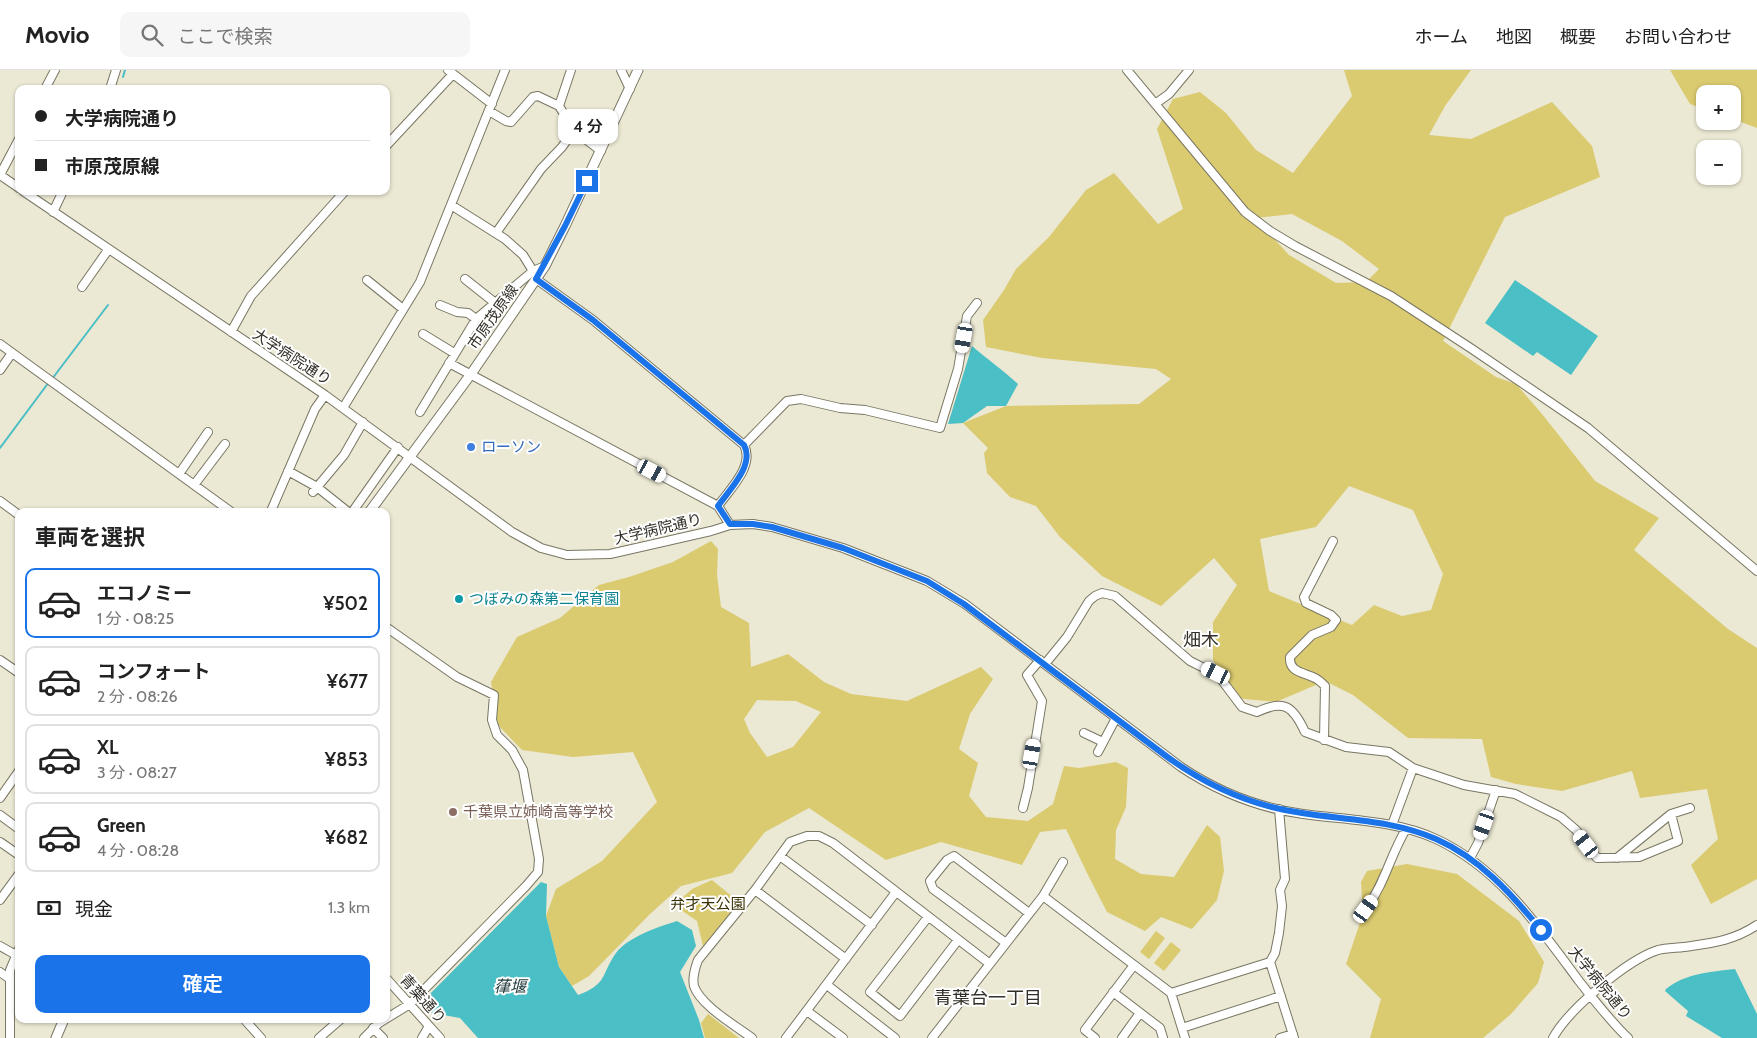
<!DOCTYPE html>
<html lang="ja">
<head>
<meta charset="utf-8">
<style>
  body { margin:0; font-family:Cabin,"Noto Sans JP",sans-serif; background:#f6f6f6; color:#222; height:100vh; display:flex; flex-direction:column; font-size:19px; white-space:nowrap }
  * { box-sizing:border-box; margin:0 }
  p { font-size:16px; color:#767676 }
  .icon { flex:none; width:28px; height:28px; fill:none; stroke:currentColor; stroke-width:2; stroke-linecap:round; stroke-linejoin:round }
  .map { position:relative; flex:1; overflow:hidden }
  .sheet { position:absolute; left:15px; top:438px; width:375px; height:515px; display:flex; flex-direction:column; background:#fff; border-radius:10px; box-shadow:0 1px 4px #0004 }
  .sheet>* { flex:none }
  .hud { position:absolute; left:15px; top:15px; width:375px; height:110px; border-radius:10px; box-shadow:0 1px 4px #0004; display:grid; align-content:center; height:110px; padding:0 20px; background:#fff }
  .tools { position:absolute; left:1696px; top:15px; display:grid; gap:10px }
  .tools a { display:grid; place-items:center; width:45px; height:45px; border-radius:10px; background:#fff; box-shadow:0 1px 4px #0004; font-size:25px }
  .end { position:absolute; width:22px; height:22px; margin:-11px; border:6px solid #1a73e8; background:#fff; box-shadow:0 0 0 2px #fff }
  .from { border-radius:50% }
  .bubble { position:absolute; height:35px; border-radius:10px; background:#fff; box-shadow:0 1px 4px #0004; font-size:16px; font-weight:600; line-height:35px; text-align:center }
  .car { position:absolute; width:15px; height:30px; margin:-15px -8px; border-radius:6px; box-shadow:0 0 4px 1px #0007; background:linear-gradient(#fff 24%,#345 0 40%,#fff 0 76%,#345 0 86%,#fff 0) }
  .hud b { display:flex; align-items:center; gap:18px; height:48px; font-size:19px }
  .hud b+b { border-top:1px solid #e0e0e0 }
  .hud i { width:12px; height:12px; background:#222 }
  ul { padding:0; list-style:none }
  li { display:flex; align-items:center; gap:15px; height:70px; margin:0 10px 8px; padding:0 10px; border:2px solid #e0e0e0; border-radius:10px }
  li div { flex:1 }
  li b { display:block; font-size:19px }
  li em { font-style:normal; font-weight:600 }
  li.on { border-color:#1a73e8 }
  li>.icon { width:45px; height:45px; stroke-width:1.5 }
  h2 { padding:0 20px; font-size:22px; line-height:60px }
  .pay { display:flex; align-items:center; gap:12px; height:55px; padding:0 20px; font-size:19px }
  .pay p { margin-inline-start:auto }
  .action { display:flex; gap:10px; margin-top:auto; padding:10px 20px }
  .action a { flex:1; height:58px; border-radius:10px; background:#1a73e8; color:#fff; font-size:20px; font-weight:600; line-height:58px; text-align:center }
  header { display:flex; align-items:center; gap:30px; box-sizing:border-box; height:70px; padding:0 25px; background:#fff; border-bottom:1px solid #e0e0e0 }
  header strong { font-size:24px }
  nav { display:flex; gap:28px; margin-inline-start:auto; font-size:18px }
  .search { width:350px; height:45px; background:#f6f6f6; display:flex; align-items:center; gap:12px; box-sizing:border-box; padding:0 18px; border-radius:10px; color:#767676; font-size:19px }
  .map>svg:first-child { display:block }
  .green { fill:#daca70; fill-rule:evenodd }
  .water { fill:#4abfc5 }
  .lines { fill:none; stroke-linecap:round; stroke-linejoin:round }
  .stream { stroke:#4abfc5; stroke-width:2 }
  .minor-casing { stroke:#797663; stroke-width:10 }
  .major-casing { stroke:#797663; stroke-width:11 }
  .minor { stroke:#fff; stroke-width:8 }
  .major { stroke:#fff; stroke-width:9 }
  .route { stroke:#1a73e8; stroke-width:6 }
  .shop-dot { fill:#3f7fe0; stroke:#fff; stroke-width:2 }
  .culture-dot { fill:#0f9aa8; stroke:#fff; stroke-width:2 }
  .education-dot { fill:#8d6e63; stroke:#fff; stroke-width:2 }
  .labels { text-anchor:middle; stroke-width:4; stroke-linejoin:round; paint-order:stroke }
  .street-label { font-size:15px; fill:#302e26; stroke:#fff }
  .shop-label { font-size:15px; fill:#366cbe; stroke:#fff; text-anchor:start }
  .culture-label { font-size:15px; fill:#0d838f; stroke:#fff; text-anchor:start }
  .education-label { font-size:15px; fill:#785e54; stroke:#fff; text-anchor:start }
  .park-label { font-size:15px; fill:#372f00; stroke:#fff }
  .water-label { font-size:16px; font-style:italic; fill:#203a3b; stroke:#fff }
  .quarter-label { font-size:18px; fill:#302e26; stroke:#fff }
</style>
</head>
<body>
<header>
<strong>Movio</strong>
<div class="search"><svg class="icon" aria-label="search" viewBox="0 0 24 24"><circle cx="10" cy="10" r="6"/><path d="M15 15l6 6"/></svg>ここで検索</div>
<nav><a>ホーム</a><a>地図</a><a>概要</a><a>お問い合わせ</a></nav>
</header>
<div class="map">
<svg width="1757" height="968" viewBox="0 0 1757 968">
  <rect width="100%" height="100%" fill="#ebe8d3"/>
  <path class="green" d="M1344,0h127l-26,36 -16,29 42,4 81,-37 40,44 8,31 -95,40 -62,124 53,36 20,7 26,30 53,67 64,37 -25,32 94,79 29,19v231l-46,25 -20,-39 27,-26 -11,-50 -67,9 -8,-27 -70,20 -46,-7 -25,-7 -9,-38 -74,-1 -55,-43 -28,-14 -49,21 -42,-4 -21,-38v-38l24,-37 -23,-27 -53,48 -59,-30 -42,-39 -24,-31 -26,-9 -23,-24 -3,-20 4,-5 -25,-25 43,-17 133,-2 32,-25 -15,-10 -114,-11 -56,-11 -3,-27 21,-30 12,-21 33,-32 37,-47 28,-17 44,51 25,-15 -26,-80 16,-30 27,-7 26,21 30,37 37,23 59,-77zM1292,144l50,27 37,28 -13,13 -30,1 -47,-28 -34,-37zM1349,416l64,24 30,64 -12,36 -29,6 -28,-11 -22,20 -83,-34 -9,-52 56,-12z
    M1670,0h87v58l-24,-9 -1,-25h-27v15l-15,-5z
    M711,471l7,8 -1,26 4,32 28,16 2,44 37,-13 36,28 27,12 56,7 74,-34 12,12 -23,35 -11,35 19,14 -9,33 17,21 42,4 25,-17 11,-38 15,2 37,-6 12,6 -2,39 -10,23 -1,29 26,15 33,3 33,-52 13,12 4,34 -7,29 -25,29 -31,-12 -16,14 -38,-19 -20,-39 -21,-44 -26,3 -18,33 -81,-23 -55,18 -77,-52 -44,24 -33,41 -51,13 -31,28 -61,62 -17,10 -13,-19 -13,-51 10,-27 46,-28 55,-59 -24,-50 -60,5 -51,-7 -24,-25 -7,-43 26,-45 43,-19 39,-33 30,-8 44,-15zM757,630l39,1 25,11 -28,35 -26,10 -17,-24 -6,-14z
    M1407,794l50,10 62,47 25,41 -6,21 -27,31 -28,24h-113l11,-39 -35,-35 17,-50 -2,-32 6,-11z
    M712,810l27,22 -36,44 -6,-25 -23,-16 18,-16z
    M1156,861l9,7 -16,21 -9,-7z
    M1171,872l10,8 -17,21 -10,-8z
    M708,944l31,24h-34l-4,-15z"/>
  <path class="water" d="M1515,210l83,56 -27,39 -34,-23 -4,4 -48,-33z
    M972,276c15,13 31,24 46,38l-12,22h-19l-24,17 -15,1z
    M541,812l6,2 -1,32 13,51 19,28c30,-11 23,-21 38,-42 12,-16 42,-26 61,-32l15,9 4,16 -16,26 19,48 5,18h-226l-18,-20 -33,-6 -7,-8z
    M1735,899l22,45v24h-35l-36,-22 2,-5 -23,-20 1,-2c20,-16 44,-17 69,-20z"/>
  <g class="lines">
    <path class="stream" d="M123,7l2,-7
      M52,309l56,-74
      M0,378l49,-66"/>
    <g class="minor-casing">
      <path id="minor" d="M448,0l44,34
        M571,0l-12,36 15,24 27,21
        M621,0l9,19
        M1127,0l118,142 25,19 25,15 96,50 81,53 116,79 169,143
        M45,19l10,-19
        M110,19l6,-19
        M1155,34l14,-10 20,-24
        M489,41l17,10 5,1 22,-25 5,-1 21,10
        M386,76l67,-72
        M0,105l19,-36
        M0,105l19,13
        M23,121l302,204 187,137 29,16 26,7 43,-1 101,-23 19,-6 23,-1 19,3 71,21 84,33 38,23 216,163c36,24 78,41 122,47 44,6 92,6 133,25 63,29 103,88 143,142 16,20 31,40 49,57
        M451,135l54,34 18,16 10,16
        M53,142l10,-21
        M496,163l45,-64 21,-22 12,-17
        M465,209l29,23
        M536,209l57,41 151,125c11,21 -15,45 -26,61
        M367,210l36,29
        M82,217l26,-37
        M440,235l17,7 11,1 8,6
        M231,262l20,-36 94,-105
        M423,264l31,19
        M0,274l230,167
        M449,293l269,143 12,19
        M0,300l12,-17
        M343,338l77,-126 85,-212
        M420,342l56,-93 57,-48 12,-5
        M744,375l43,-44 14,-2 39,9 25,2 75,18 18,-59 9,-53 10,-13
        M288,401l29,16 30,24
        M179,404l29,-42
        M194,415l31,-41
        M313,422l31,-37 19,-33
        M0,431l19,14
        M271,441l44,-102 10,-14
        M353,441l45,-64
        M0,590l19,13
        M1045,594l22,-27 22,-36 6,-5 7,-3 13,3 75,65 28,14 24,32 15,5c27,-13 36,-6 48,20l41,15 43,5 24,16 51,17 51,9 46,23 15,13 21,28 42,-1 39,-16 -7,-27
        M1084,663l19,9
        M1324,670l1,-54c-3,-3 -6,-6 -10,-8 -11,-6 -26,-5 -25,-21l22,-22 19,-8 5,-7 -5,-5 -25,-12 -2,-6 29,-56
        M1098,682l18,-34
        M0,728l19,-27
        M1023,738l5,-20 14,-87 -15,-26 13,-15
        M0,745l19,14
        M1392,755l21,-57
        M0,772l19,13
        M780,786l92,69
        M1470,788l8,-15 18,-53
        M1617,788l54,-44 19,-6
        M755,820l91,69
        M1043,826l128,97 14,45
        M0,830l19,-26
        M1366,839c19,-26 24,-53 40,-80
        M928,847l-58,75 30,24 58,-76
        M1006,873l-73,-54 -3,-8 17,-21 7,-4 75,57
        M0,876l16,9
        M1270,892l24,76
        M0,902l10,7
        M386,908l54,60
        M827,915l68,53
        M1113,922l47,36 3,10
        M1171,923l99,-31 5,-9 4,-20 3,-27 -2,-16 5,-11 -6,-70
        M807,941l36,27
        M244,949l17,19
        M373,958l10,10
        M1182,958l99,-32
        M10,968v-68l9,-21
        M319,968l22,-19
        M364,968l15,-15 31,-19 116,-118 12,-14 1,-13 -16,-89 -11,-20 -15,-15 -5,-15 2,-25 -37,-18 -71,-50
        M422,968l7,-12
        M752,968c-16,-12 -52,-33 -58,-52 -2,-9 1,-18 4,-26l57,-70 35,-48 17,-6h12l14,7 157,121
        M786,968l110,-146
        M932,968l111,-142 20,-34
        M1095,968l-10,-8 49,-65
        M1122,968l18,-25
        M1280,968l13,-4
        M1553,968c15,-28 74,-78 105,-88 8,-2 18,-2 26,-3 28,-4 49,-6 73,-22"/>
    </g>
    <g class="major-casing">
      <path id="major" d="M370,441l101,-137 74,-108 20,-40 73,-156
        M56,968l8,-19"/>
    </g>
    <use href="#minor" class="minor"/>
    <use href="#major" class="major"/>
  </g>
  <g class="lines">
    <path class="route" d="M587,111l-22,45 -29,53 57,41 151,125c11,20 -15,45 -26,61l12,18h23l19,3 71,21 84,33 37,23 202,152c41,30 86,50 136,57 44,7 91,7 134,26 43,19 75,54 105,91"/>
  </g>
  <circle class="shop-dot" cx="471" cy="377" r="5"/>
  <circle class="culture-dot" cx="459" cy="529" r="5"/>
  <circle class="education-dot" cx="453" cy="742" r="5"/>
  <g class="labels">
    <g class="street-label">
      <text transform="translate(493 247) rotate(-55)" y="5">市原茂原線</text>
      <text transform="translate(292 287) rotate(33)" y="5">大学病院通り</text>
      <text transform="translate(658 459) rotate(-13)" y="5">大学病院通り</text>
      <text transform="translate(1600 913) rotate(51)" y="5">大学病院通り</text>
      <text transform="translate(423 929) rotate(48)" y="5">青葉通り</text>
    </g>
    <g class="shop-label">
      <text x="481" y="382">ローソン</text>
    </g>
    <g class="culture-label">
      <text x="469" y="534">つぼみの森第二保育園</text>
    </g>
    <g class="education-label">
      <text x="463" y="747">千葉県立姉崎高等学校</text>
    </g>
    <g class="park-label">
      <text x="708" y="839">弁才天公園</text>
    </g>
    <g class="water-label">
      <text x="510" y="922">葎堰</text>
    </g>
    <g class="quarter-label">
      <text x="1201" y="576">畑木</text>
      <text x="988" y="934">青葉台一丁目</text>
    </g>
  </g>
</svg>
<div class="tools">
<a>+</a>
<a>−</a>
</div>
<i class="end from" style="left:1541px;top:860px"></i>
<i class="end" style="left:587px;top:111px"></i>
<div class="bubble" style="left:558px;top:39px;width:60px">4 分</div>
<i class="car" style="left:964px;top:268px;rotate:190deg"></i>
<i class="car" style="left:652px;top:401px;rotate:118deg"></i>
<i class="car" style="left:1216px;top:603px;rotate:296deg"></i>
<i class="car" style="left:1032px;top:684px;rotate:10deg"></i>
<i class="car" style="left:1484px;top:755px;rotate:199deg"></i>
<i class="car" style="left:1586px;top:774px;rotate:323deg"></i>
<i class="car" style="left:1366px;top:839px;rotate:36deg"></i>
<div class="hud">
<b><i class="from"></i>大学病院通り</b>
<b><i></i>市原茂原線</b>
</div>
<section class="sheet">
<h2>車両を選択</h2>
<ul>
<li class="on"><svg class="icon" aria-label="car" viewBox="0 0 24 24"><path d="M5 17H2v-5l4-1 3-4h7l3 4 3 1v5h-3M9 17h6M6 11h13"/><circle cx="7" cy="17" r="2"/><circle cx="17" cy="17" r="2"/></svg><div><b>エコノミー</b><p>1 分 · 08:25</p></div><em>¥502</em></li>
<li><svg class="icon" aria-label="car" viewBox="0 0 24 24"><path d="M5 17H2v-5l4-1 3-4h7l3 4 3 1v5h-3M9 17h6M6 11h13"/><circle cx="7" cy="17" r="2"/><circle cx="17" cy="17" r="2"/></svg><div><b>コンフォート</b><p>2 分 · 08:26</p></div><em>¥677</em></li>
<li><svg class="icon" aria-label="car" viewBox="0 0 24 24"><path d="M5 17H2v-5l4-1 3-4h7l3 4 3 1v5h-3M9 17h6M6 11h13"/><circle cx="7" cy="17" r="2"/><circle cx="17" cy="17" r="2"/></svg><div><b>XL</b><p>3 分 · 08:27</p></div><em>¥853</em></li>
<li><svg class="icon" aria-label="car" viewBox="0 0 24 24"><path d="M5 17H2v-5l4-1 3-4h7l3 4 3 1v5h-3M9 17h6M6 11h13"/><circle cx="7" cy="17" r="2"/><circle cx="17" cy="17" r="2"/></svg><div><b>Green</b><p>4 分 · 08:28</p></div><em>¥682</em></li>
</ul>
<div class="pay"><svg class="icon" aria-label="cash" viewBox="0 0 24 24"><path d="M3 7h18v10H3z"/><circle cx="12" cy="12" r="2"/></svg>現金<p>1.3 km</p></div>
<div class="action"><a>確定</a></div>
</section>
</div>
</body>
</html>
